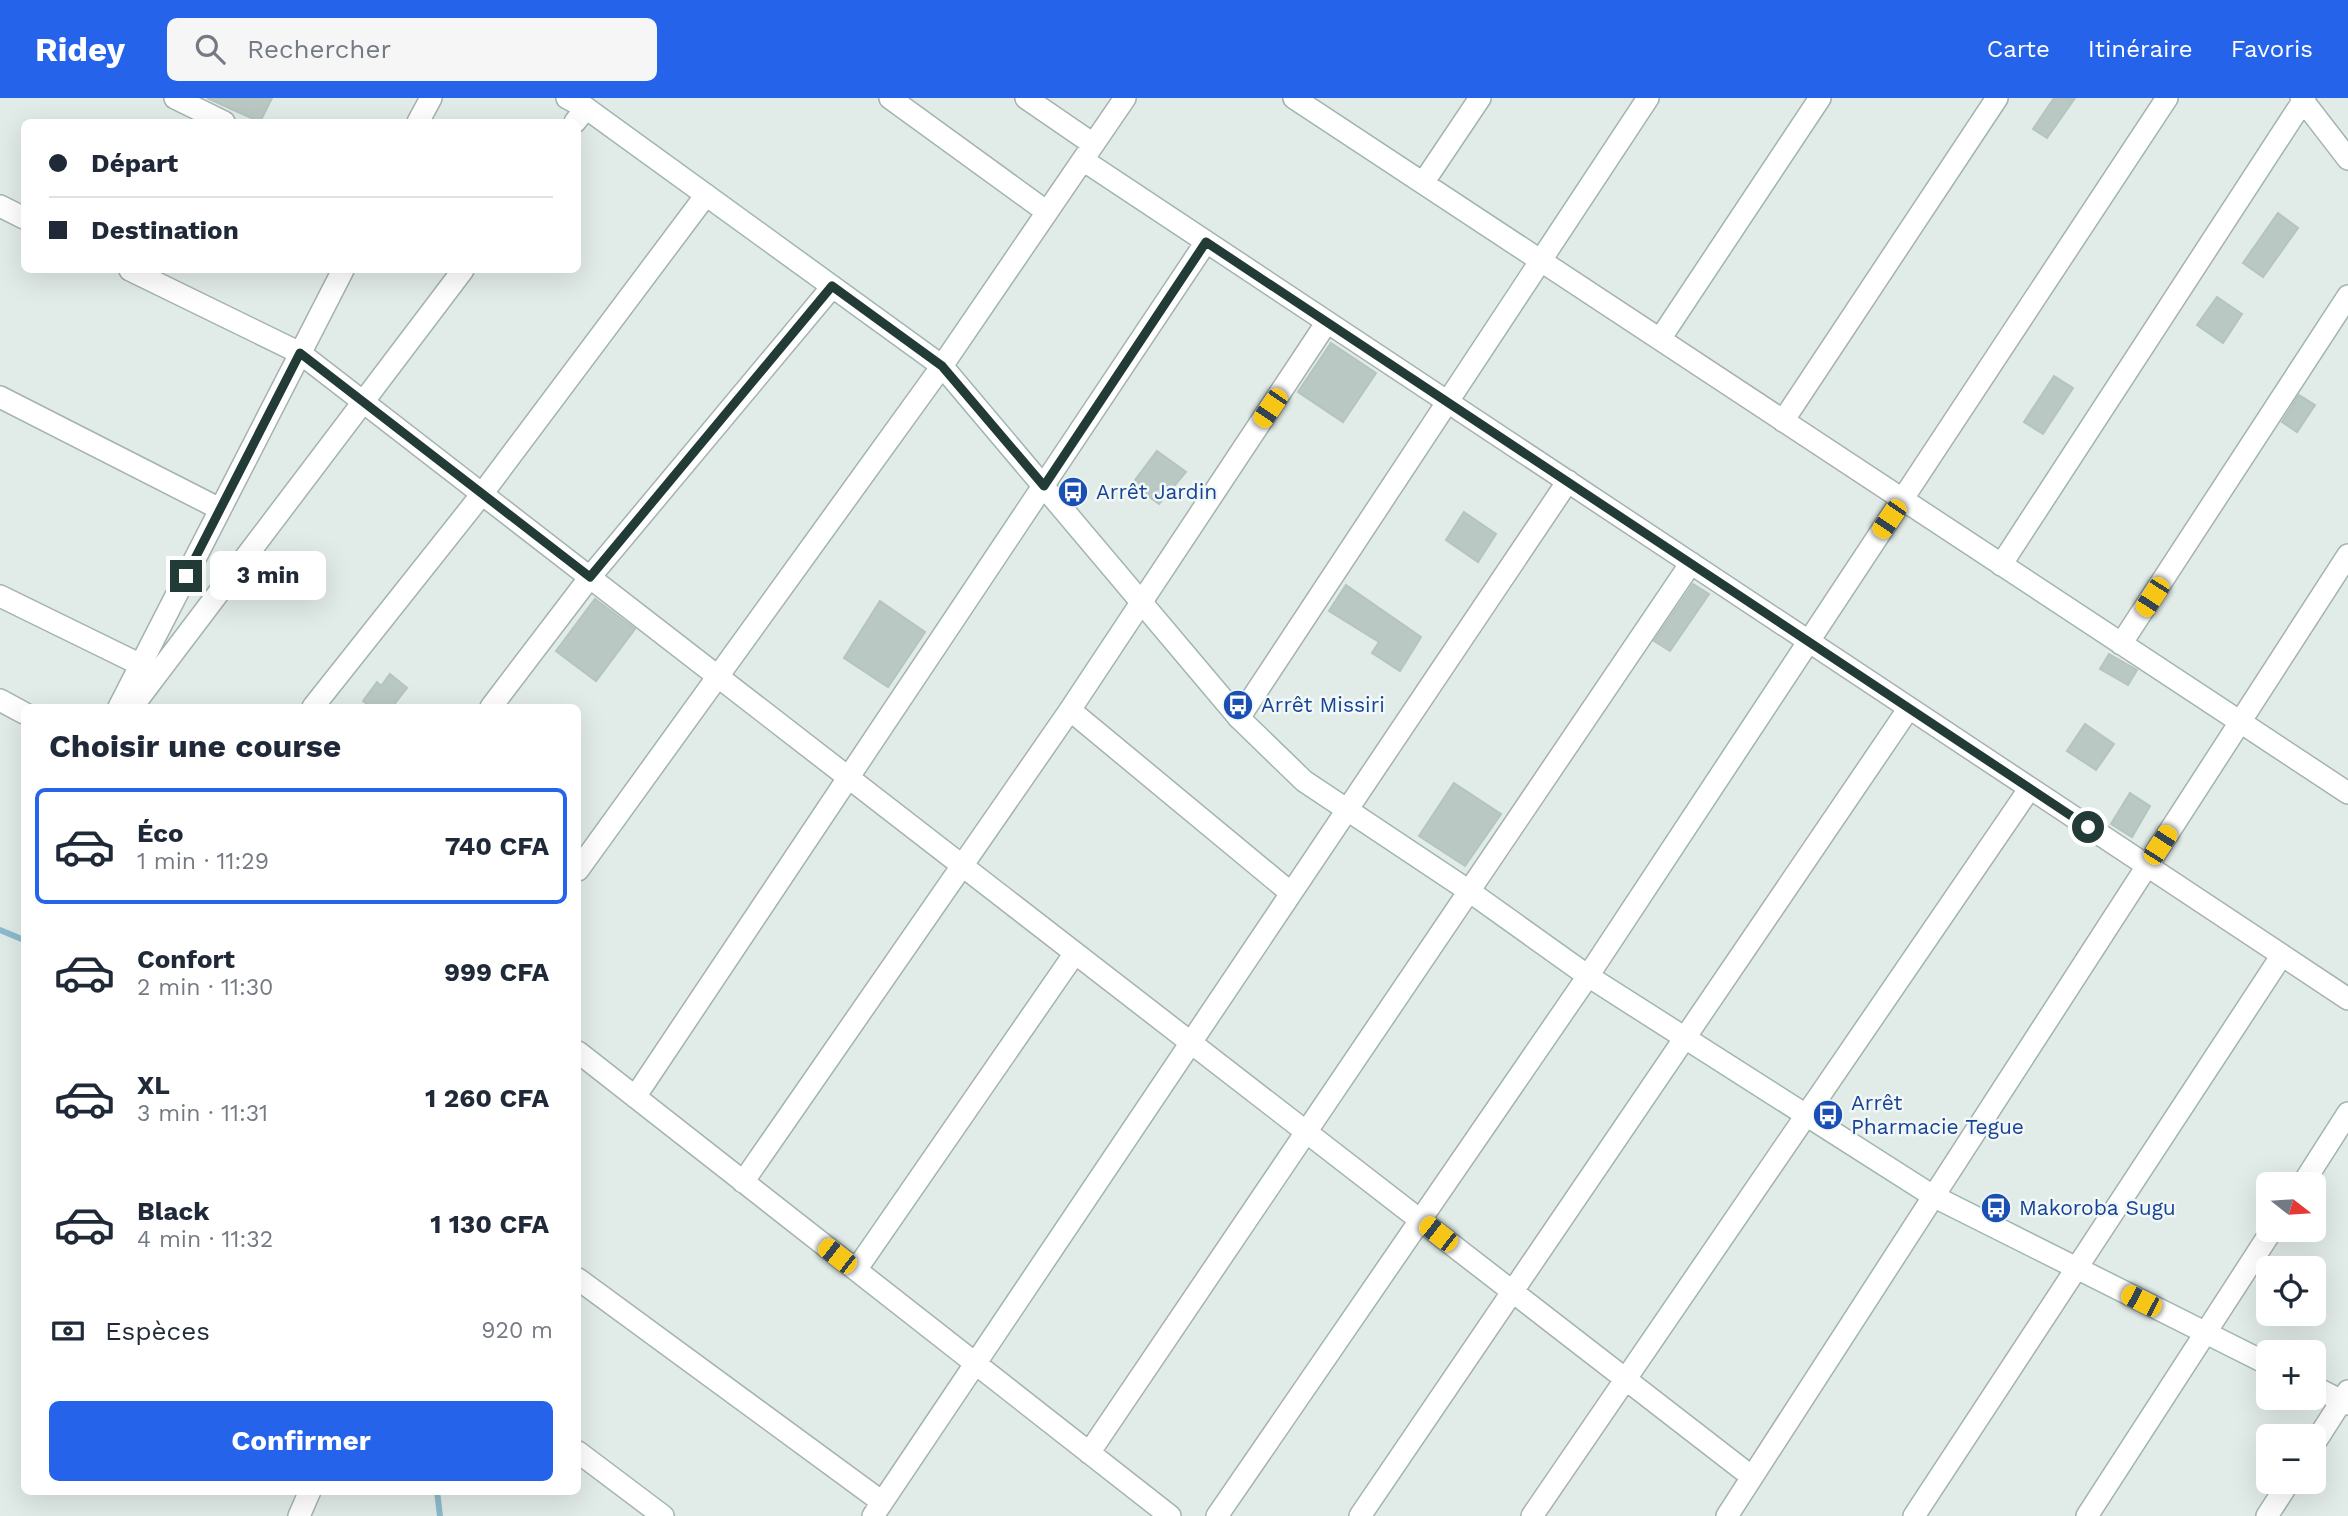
<!DOCTYPE html>
<html lang="fr">
<head>
<meta charset="utf-8">
<style>
  body { margin:0; font-family:"Work Sans",sans-serif; background:#f6f6f7; color:#1f2937; height:100vh; display:flex; flex-direction:column; font-size:26px; white-space:nowrap }
  * { box-sizing:border-box; margin:0 }
  p { font-size:23px; color:#747a83 }
  .icon { flex:none; width:38px; height:38px; fill:none; stroke:currentColor; stroke-width:2; stroke-linecap:round; stroke-linejoin:round }
  .map { position:relative; flex:1; overflow:hidden }
  .details { position:absolute; left:21px; top:606px; width:560px; height:791px; display:flex; flex-direction:column; background:#fff; border-radius:10px; box-shadow:0 7px 28px #0002 }
  .details>* { flex:none }
  .banner { position:absolute; left:21px; top:21px; width:560px; height:154px; border-radius:10px; box-shadow:0 7px 28px #0002; display:grid; align-content:center; height:154px; padding:0 28px; background:#fff }
  .needle { width:46px; rotate:107deg }
  .controls { position:absolute; left:2256px; top:1074px; display:grid; gap:14px }
  .controls a { display:grid; place-items:center; width:70px; height:70px; border-radius:10px; background:#fff; box-shadow:0 7px 28px #0002; font-size:35px }
  .end { position:absolute; width:32px; height:32px; margin:-16px; border:9px solid #233b37; background:#fff; box-shadow:0 0 0 4px #fff }
  .from { border-radius:50% }
  .bubble { position:absolute; height:49px; border-radius:10px; background:#fff; box-shadow:0 7px 28px #0002; font-size:23px; font-weight:700; line-height:49px; text-align:center }
  .car { position:absolute; width:21px; height:42px; margin:-21px -10px; border-radius:9px; box-shadow:0 0 5px 2px #0007; background:linear-gradient(#f5c518 24%,#345 0 40%,#f5c518 0 76%,#345 0 86%,#f5c518 0) }
  .banner b { display:flex; align-items:center; gap:24px; height:66px; font-size:26px }
  .banner b+b { border-top:2px solid #e0e1e3 }
  .banner i { width:18px; height:18px; background:#1f2937 }
  ul { padding:0; list-style:none }
  li { display:flex; align-items:center; gap:21px; height:116px; margin:0 14px 10px; padding:0 14px; border:4px solid transparent; border-radius:10px }
  li div { flex:1 }
  li b { display:block; font-size:26px }
  li em { font-style:normal; font-weight:700 }
  li.current { border-color:#2563eb }
  li>.icon { width:63px; height:63px; stroke-width:1.5 }
  h2 { padding:0 28px; font-size:32px; line-height:84px }
  .pay { display:flex; align-items:center; gap:18px; height:77px; padding:0 28px; font-size:26px }
  .pay p { margin-inline-start:auto }
  .button { display:flex; gap:14px; margin-top:auto; padding:14px 28px }
  .button a { flex:1; height:80px; border-radius:10px; background:#2563eb; color:#fff; font-size:28px; font-weight:700; line-height:80px; text-align:center }
  header { display:flex; align-items:center; gap:42px; box-sizing:border-box; height:98px; padding:0 35px; background:#2563eb; color:#fff }
  header strong { font-size:33px }
  nav { display:flex; gap:38px; margin-inline-start:auto; font-size:24px }
  .search { width:490px; height:63px; background:#f6f6f7; display:flex; align-items:center; gap:18px; box-sizing:border-box; padding:0 24px; border-radius:10px; color:#747a83; font-size:26px }
  .map>svg:first-child { display:block }
  .lines { fill:none; stroke-linecap:round; stroke-linejoin:round }
  .stream { stroke:#8cbbcd; stroke-width:6 }
  .building { fill:#bac8c4; stroke:#b4c4bf; stroke-width:2 }
  .street-casing { stroke:#a4b3af; stroke-width:24 }
  .secondary-casing { stroke:#a1b6b1; stroke-width:24 }
  .street { stroke:#fff; stroke-width:21 }
  .secondary { stroke:#fff; stroke-width:21 }
  .route { stroke:#233b37; stroke-width:9 }
  .labels { text-anchor:middle; stroke-width:5; stroke-linejoin:round; paint-order:stroke }
  .transit-label { font-size:21px; fill:#164399; stroke:#f2f8f5; text-anchor:start }
</style>
</head>
<body>
<header>
<strong>Ridey</strong>
<div class="search"><svg class="icon" aria-label="search" viewBox="0 0 24 24"><circle cx="10" cy="10" r="6"/><path d="M15 15l6 6"/></svg>Rechercher</div>
<nav><a>Carte</a><a>Itinéraire</a><a>Favoris</a></nav>
</header>
<div class="map">
<svg width="2348" height="1418" viewBox="0 0 2348 1418">
  <rect width="100%" height="100%" fill="#e1ebe8"/>
  <g class="lines">
    <path class="stream" d="M0,832l24,10
      M437,1393l3,25"/>
  </g>
  <path class="building" d="M207,0h65l-12,24z
    M2054,0h21l-28,40 -14,-9z
    M2278,115l20,15 -35,49 -20,-14z
    M2217,199l25,17 -19,29 -26,-18z
    M1331,245l45,30 -33,49 -45,-30z
    M2054,278l19,12 -30,46 -19,-12z
    M2299,297l16,10 -18,27 -15,-10z
    M1157,353l29,21 -27,32 -27,-20z
    M1464,414l32,22 -18,28 -32,-22z
    M1693,486l16,10 -39,57 -16,-10z
    M1346,487l75,52 -21,34 -28,-18 7,-11 -50,-31z
    M595,501l40,30 -39,52 -40,-30z
    M880,503l45,31 -37,55 -44,-29z
    M2109,556l28,16 -9,15 -28,-16z
    M390,576l17,14 -15,19h-21l-8,-6 14,-19 4,4z
    M2085,626l29,20 -18,26 -29,-19z
    M1454,685l47,31 -36,52 -46,-30z
    M2130,695l20,13 -18,31 -21,-13z"/>
  <g class="lines">
    <g class="street-casing">
      <path id="street" d="M175,0l49,24
        M890,0l157,114
        M1026,0l67,46
        M1294,0l1054,695
        M2301,0l47,61
        M418,24l13,-24
        M575,24l11,-14
        M1083,62l1265,839
        M1423,85l57,-85
        M0,108l24,12
        M130,172l170,83 1452,1124
        M1660,241l160,-241
        M0,299l220,112
        M1783,323l214,-323
        M2001,467l304,-467
        M0,498l141,69
        M2121,546l227,-348
        M139,600l324,-428
        M0,602l24,13
        M119,609l224,-437
        M313,609l169,-213 224,-299
        M491,609l99,-130 242,-290
        M1070,612l221,183
        M1239,620l409,-620
        M578,772l364,-504 183,-268
        M578,954l592,464
        M635,999l571,-855
        M743,1084l327,-472 257,-388
        M2302,1087l46,-72
        M856,1172l219,-317
        M578,1181l304,223
        M2314,1346l34,-53
        M578,1354l85,64
        M1089,1355l602,-890
        M299,1418l11,-25
        M873,1418l695,-1035
        M1217,1418l371,-540 579,-878
        M1360,1418l549,-808
        M1532,1418l498,-728
        M1727,1418l621,-961
        M1914,1418l368,-561
        M2087,1418l185,-286
        M2267,1418l22,-34"/>
    </g>
    <g class="secondary-casing">
      <path id="secondary" d="M567,0l19,10 356,258 297,352 65,63 165,110 119,85 345,220 335,168
        M2314,1289l34,17"/>
    </g>
    <use href="#street" class="street"/>
    <use href="#secondary" class="secondary"/>
  </g>
  <g class="lines">
    <path class="route" d="M186,478l114,-223 290,224 242,-291 110,80 102,120 162,-244 882,585"/>
  </g>
  <defs>
    <g id="bus-disc" transform="scale(1.575)"><circle r="9.5" fill="#1a4fb4" stroke="#f2f8f5"/><path d="M-5-6H5V4H4V6H2V4H-2V6H-4V4H-5ZM-3.5-4V0h7V-4ZM-3.5 1.2v1.5H-2V1.2ZM2 1.2v1.5H3.5V1.2Z" fill="#fff"/></g>
  </defs>
  <g fill-rule="evenodd">
    <use href="#bus-disc" x="1073" y="394"/>
    <use href="#bus-disc" x="1238" y="607"/>
    <use href="#bus-disc" x="1828" y="1017"/>
    <use href="#bus-disc" x="1996" y="1110"/>
  </g>
  <g class="labels">
    <g class="transit-label">
      <text x="1096" y="401">Arrêt Jardin</text>
      <text x="1261" y="614">Arrêt Missiri</text>
      <text x="1851" y="1012">Arrêt<tspan x="1851" dy="24">Pharmacie Tegue</tspan></text>
      <text x="2019" y="1117">Makoroba Sugu</text>
    </g>
  </g>
</svg>
<div class="controls">
<a><svg class="needle" viewBox="-14 -14 28 28"><path d="M0-13l5 13h-10z" fill="#e53935"/><path d="M0 13l5-13h-10z" fill="#747a83"/></svg></a>
<a><svg class="icon" aria-label="locate" viewBox="0 0 24 24"><circle cx="12" cy="12" r="6"/><path d="M12 2v4M12 18v4M2 12h4M18 12h4"/></svg></a>
<a>+</a>
<a>−</a>
</div>
<i class="end from" style="left:2088px;top:729px"></i>
<i class="end" style="left:186px;top:478px"></i>
<div class="bubble" style="left:210px;top:453px;width:116px">3 min</div>
<i class="car" style="left:1270px;top:310px;rotate:214deg"></i>
<i class="car" style="left:1889px;top:421px;rotate:214deg"></i>
<i class="car" style="left:2152px;top:499px;rotate:213deg"></i>
<i class="car" style="left:2160px;top:747px;rotate:33deg"></i>
<i class="car" style="left:1438px;top:1136px;rotate:308deg"></i>
<i class="car" style="left:837px;top:1158px;rotate:308deg"></i>
<i class="car" style="left:2141px;top:1203px;rotate:297deg"></i>
<div class="banner">
<b><i class="from"></i>Départ</b>
<b><i></i>Destination</b>
</div>
<section class="details">
<h2>Choisir une course</h2>
<ul>
<li class="current"><svg class="icon" aria-label="car" viewBox="0 0 24 24"><path d="M5 17H2v-5l4-1 3-4h7l3 4 3 1v5h-3M9 17h6M6 11h13"/><circle cx="7" cy="17" r="2"/><circle cx="17" cy="17" r="2"/></svg><div><b>Éco</b><p>1 min · 11:29</p></div><em>740 CFA</em></li>
<li><svg class="icon" aria-label="car" viewBox="0 0 24 24"><path d="M5 17H2v-5l4-1 3-4h7l3 4 3 1v5h-3M9 17h6M6 11h13"/><circle cx="7" cy="17" r="2"/><circle cx="17" cy="17" r="2"/></svg><div><b>Confort</b><p>2 min · 11:30</p></div><em>999 CFA</em></li>
<li><svg class="icon" aria-label="car" viewBox="0 0 24 24"><path d="M5 17H2v-5l4-1 3-4h7l3 4 3 1v5h-3M9 17h6M6 11h13"/><circle cx="7" cy="17" r="2"/><circle cx="17" cy="17" r="2"/></svg><div><b>XL</b><p>3 min · 11:31</p></div><em>1 260 CFA</em></li>
<li><svg class="icon" aria-label="car" viewBox="0 0 24 24"><path d="M5 17H2v-5l4-1 3-4h7l3 4 3 1v5h-3M9 17h6M6 11h13"/><circle cx="7" cy="17" r="2"/><circle cx="17" cy="17" r="2"/></svg><div><b>Black</b><p>4 min · 11:32</p></div><em>1 130 CFA</em></li>
</ul>
<div class="pay"><svg class="icon" aria-label="cash" viewBox="0 0 24 24"><path d="M3 7h18v10H3z"/><circle cx="12" cy="12" r="2"/></svg>Espèces<p>920 m</p></div>
<div class="button"><a>Confirmer</a></div>
</section>
</div>
</body>
</html>
